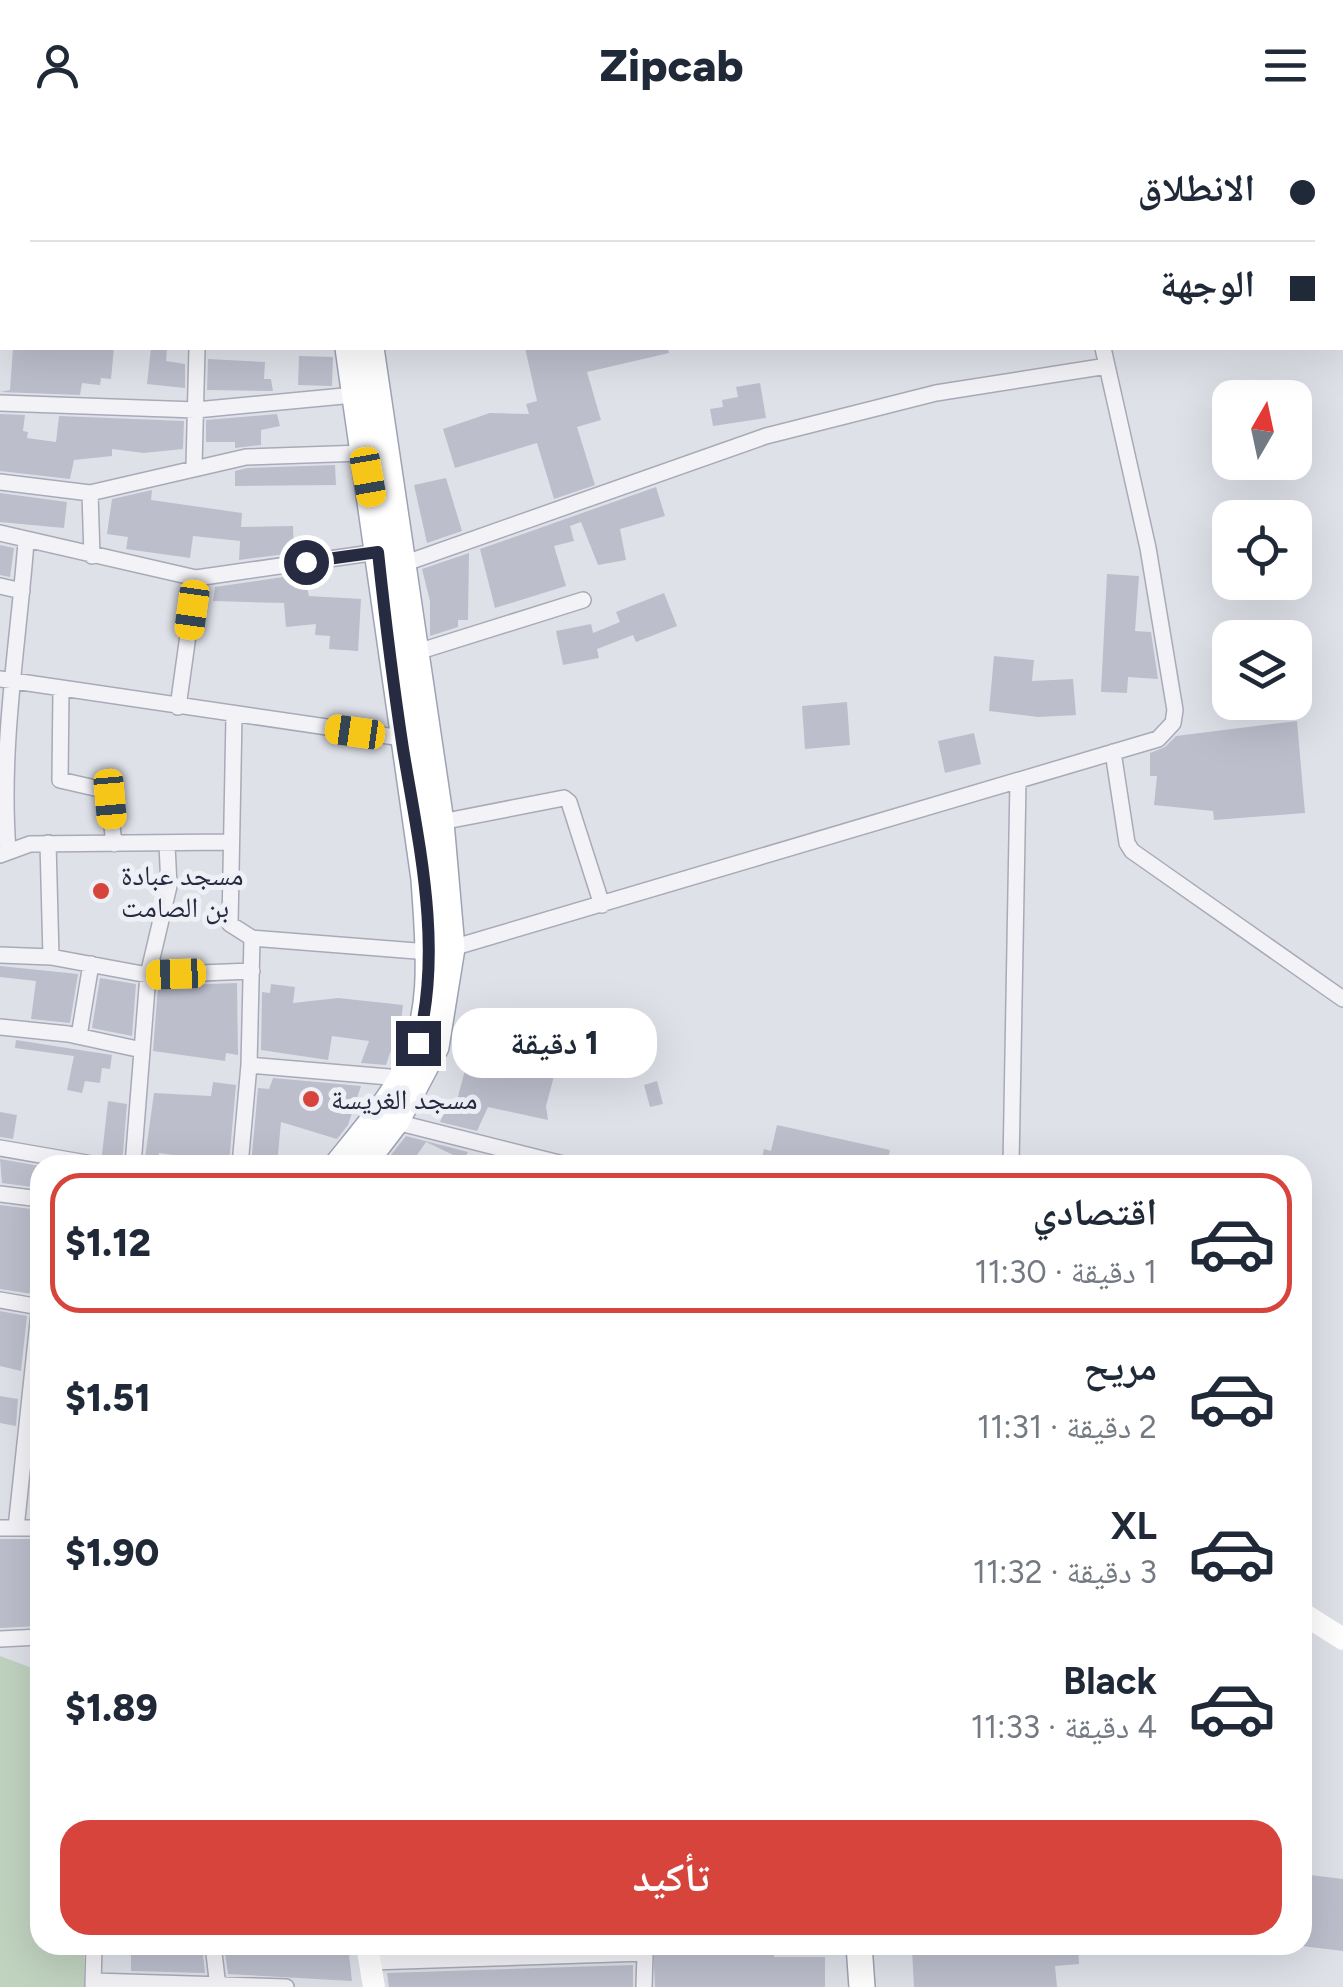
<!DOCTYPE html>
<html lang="ar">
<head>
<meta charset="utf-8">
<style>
  body { margin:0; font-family:Figtree,"Noto Naskh Arabic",sans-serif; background:#f6f6f7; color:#1f2937; direction:rtl; height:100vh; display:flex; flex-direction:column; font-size:38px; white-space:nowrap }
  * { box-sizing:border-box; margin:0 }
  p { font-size:32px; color:#747a83 }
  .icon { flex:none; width:55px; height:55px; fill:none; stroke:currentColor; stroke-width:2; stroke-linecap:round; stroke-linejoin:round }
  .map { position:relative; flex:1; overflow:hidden; direction:ltr }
  .sheet { position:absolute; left:30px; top:1025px; width:1282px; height:800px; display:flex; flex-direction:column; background:#fff; border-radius:30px; box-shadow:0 10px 40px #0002; direction:rtl }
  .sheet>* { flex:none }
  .hud { position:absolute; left:0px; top:0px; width:1345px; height:220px; box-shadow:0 10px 40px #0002; direction:rtl; display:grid; align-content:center; height:220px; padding:0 30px; background:#fff }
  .needle { width:65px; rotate:9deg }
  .buttons { position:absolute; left:1212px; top:250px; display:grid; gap:20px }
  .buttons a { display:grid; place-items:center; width:100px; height:100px; border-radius:20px; background:#fff; box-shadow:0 10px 40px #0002; font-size:50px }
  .end { position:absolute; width:45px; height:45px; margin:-22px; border:12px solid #272b41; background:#fff; box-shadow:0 0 0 5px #fff }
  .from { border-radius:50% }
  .bubble { position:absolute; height:70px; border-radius:30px; background:#fff; box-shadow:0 10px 40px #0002; font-size:32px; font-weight:800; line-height:70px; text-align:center; direction:rtl }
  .car { position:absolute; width:30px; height:60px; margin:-30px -15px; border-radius:12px; box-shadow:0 0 8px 2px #0007; background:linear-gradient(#f5c518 24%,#345 0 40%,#f5c518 0 76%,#345 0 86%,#f5c518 0) }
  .hud b { display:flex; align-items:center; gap:35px; height:95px; font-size:38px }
  .hud b+b { border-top:2px solid #e0e1e3 }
  .hud i { width:25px; height:25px; background:#1f2937 }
  ul { padding:18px 0 0; list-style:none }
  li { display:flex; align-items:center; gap:30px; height:140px; margin:0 20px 15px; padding:0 10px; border:5px solid transparent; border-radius:30px }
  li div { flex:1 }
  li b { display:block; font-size:38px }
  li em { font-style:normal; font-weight:800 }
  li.current { border-color:#d6443c }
  li>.icon { width:90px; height:90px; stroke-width:1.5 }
  .action { display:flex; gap:20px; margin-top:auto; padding:20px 30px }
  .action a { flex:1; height:115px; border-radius:30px; background:#d6443c; color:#fff; font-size:40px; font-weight:800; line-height:115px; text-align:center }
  header { display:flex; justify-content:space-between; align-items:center; height:130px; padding:0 30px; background:#fff; font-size:45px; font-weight:800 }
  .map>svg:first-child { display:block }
  .green { fill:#c0d3bf }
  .building { fill:#bcbecc }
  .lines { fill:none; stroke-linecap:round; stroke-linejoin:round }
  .street-casing { stroke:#a8aab7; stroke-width:18 }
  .primary-casing { stroke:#9da2b5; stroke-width:28 }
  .street { stroke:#f2f2f7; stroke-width:15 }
  .secondary { stroke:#fff; stroke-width:22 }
  .primary { stroke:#fff; stroke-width:25 }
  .route { stroke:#272b41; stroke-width:12 }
  .poi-dot { fill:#d6443c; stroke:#eef0f6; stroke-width:4 }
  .labels { text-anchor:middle; stroke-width:10; stroke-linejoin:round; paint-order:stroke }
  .poi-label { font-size:28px; fill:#272b41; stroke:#eef0f6; text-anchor:start }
</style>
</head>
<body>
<header><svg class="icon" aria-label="menu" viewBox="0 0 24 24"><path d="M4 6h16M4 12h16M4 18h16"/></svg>Zipcab<svg class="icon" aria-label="person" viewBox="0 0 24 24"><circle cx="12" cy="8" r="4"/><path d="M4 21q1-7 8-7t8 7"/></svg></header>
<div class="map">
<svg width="1343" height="1857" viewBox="0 0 1343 1857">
  <rect width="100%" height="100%" fill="#dfe1e9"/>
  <path class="green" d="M0,1526l40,15v274h44v42h-84z"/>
  <path class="building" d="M13,218h101l-3,31 -10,-1 -1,7 -18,-2 -2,12 -80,-3 10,-2z
    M151,218h16l-1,13 19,3v24l-38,-4z
    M525,218h143l1,5 -82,19 14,48 -24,7 18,58 -41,14 -17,-56 -82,25 -12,-39 47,-16 39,1 -3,-10 11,-3z
    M299,226l34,1 -1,29 -34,-1z
    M208,229l57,3 -1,17h7l2,12 -66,-1z
    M760,253l6,35 -53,8 -3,-17 13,-2 -1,-7 16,-3 -2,-10z
    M0,284l25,1 -2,16 5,1 -1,6 29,4 3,-26 125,5 -1,28 -39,4 -32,-4v7l-38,4 -4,19 -70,-8z
    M277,284l3,12 -19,4v15l-26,3v-6h-29v-22z
    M335,335l1,20 -101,1v-15l12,-3z
    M446,348l16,53 -35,12 -13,-58z
    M656,357l9,29 -45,13 6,31 -28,5 -17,-43 -11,4 4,15 -20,5 12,40 -71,22 -15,-59z
    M152,360l-1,10 91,13 -1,14 52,-1 1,27 -55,7 1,-19 -47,-5 -3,22 -64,-9 2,-12 -21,-3 5,-35z
    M0,363l67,9 -3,26 -64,-6z
    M0,415l14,3 -4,29 -10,-2z
    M469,423l-1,67h-10v7l-28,9v-35l-8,-32z
    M304,444l5,22 52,3 -3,52 -29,-2 1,-13 -15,-1 1,-11 -30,3 -2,-24 -71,-2 2,-14z
    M1107,444l32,2 -4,55 16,1 7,47 -30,-2 -1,16 -26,-1z
    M664,463l13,33 -41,16 -3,-7 -36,14 2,9 -36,7 -7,-34 35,-7 2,9 27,-11 -4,-10z
    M994,526l40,4 -2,21 41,-2 3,36 -38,2 -49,-6z
    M847,572l3,43 -45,4 -3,-43z
    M1297,591l8,92 -91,7 -1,-9 -59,-6 3,-29h-7v-23l15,-6 11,-11z
    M974,603l7,31 -36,9 -7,-32z
    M0,836l78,8 -8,49 -39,-4 5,-38 -36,-4z
    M100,848l36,6 -4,52 -40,-8z
    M237,853l1,72 -12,-2 -1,8 -72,-10 5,-65z
    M271,854l24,3 -2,16 45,-5 65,7 -5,42h-6l-6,18 -25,-2 8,-22 -37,-5 -4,24 -67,-10 1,-58 8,1z
    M541,878l2,58 13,3 -10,37 2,14 -60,-13 -11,24 -37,-9 6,-14 8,4 25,-96z
    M16,910l96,15 -2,14 -8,-1 -2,15 -15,-2 -3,12 -15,-3 7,-34 -59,-8z
    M273,948l88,8 -13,39 -11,14 -56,-17 -4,43h-26l7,-77 11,1z
    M657,951l6,23 -13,3 -6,-22z
    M213,952l23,3 -7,78 -70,-10 -2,12h-13l10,-72 57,3z
    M108,971l19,3 -5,61h-13l-7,-10z
    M0,982l17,3 -4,24 -13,-2z
    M777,995l113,25 -3,15h-127l4,-16 7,2z
    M406,1006l62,16 -4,8 -38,-18 -16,23h-27z
    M0,1029l40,7v22l-38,-5z
    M0,1075l40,5v70l-7,14 -33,-5z
    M0,1181l27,5 -6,55 -21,-5z
    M0,1266l18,3 -2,27 -16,-3z
    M0,1409h40v87l-40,2z
    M1302,1744l41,5v72l-41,-5z
    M131,1815h71l3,28 -74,-2z
    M224,1815h124l4,36 -124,-7z
    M382,1815h164l-163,5z
    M653,1815h121v12h51v30h-170z
    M961,1815h117l1,19 -24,2 2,21h-143l-2,-37z
    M633,1835v22h-244l-2,-14z"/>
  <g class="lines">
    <g class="street-casing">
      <path id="street" d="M126,2v-2
        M1143,2l9,-2
        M0,78h2
        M0,172h2
        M0,273l196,7 158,-15
        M194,336l3,-118
        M0,352l90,11 156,-36 117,-4
        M90,363l2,63
        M0,403l196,45 182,-26
        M403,434l363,-128 170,-43 171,-27
        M0,456l22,5
        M414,523l169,-53
        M0,549l402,59
        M61,559l-1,91 48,11 6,53
        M178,577l18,-129
        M234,586l-4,208 22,14 177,14
        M1113,622l14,91 5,8 211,148
        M441,692l123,-24 5,4 33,103
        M48,713l3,114
        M8,721c-8,-105 10,-205 18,-309
        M0,725l30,-11 199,-2
        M452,818l706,-209 15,-16 2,-13 -27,-162 -45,-200
        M0,825l51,2 97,18 104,-4
        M0,897l68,7 74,16
        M79,906l12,-72
        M249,935l152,13
        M396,992l171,43
        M0,1018l98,17
        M133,1035l15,-190 21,-89 -2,-41
        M240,1035l9,-100 3,-127
        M1011,1035l7,-384
        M0,1064l40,5
        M0,1170l40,7
        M0,1398h40
        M16,1398l24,-225
        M0,1509l40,-2
        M213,1815l5,42
        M371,1832l274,-9 -1,34
        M93,1851l193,6
        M93,1857l1,-42"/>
    </g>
    <g class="primary-casing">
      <path id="primary" d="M318,0l1,2
        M345,0v2
        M337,1035c24,-30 51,-61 69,-95 31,-58 22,-128 18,-191l-76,-531
        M363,1035l33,-43 40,-75 16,-99 -11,-126 -70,-474
        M859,1815l3,42"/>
    </g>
    <use href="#street" class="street"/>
    <path class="secondary" d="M1302,1483l41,26
      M367,1815l7,42"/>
    <use href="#primary" class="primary"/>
  </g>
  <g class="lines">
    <path class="route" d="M306,432l72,-10c7,66 15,131 25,197 16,96 40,198 15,294"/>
  </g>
  <g class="poi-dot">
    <circle cx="101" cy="761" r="10"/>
    <circle cx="311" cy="969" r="10"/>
  </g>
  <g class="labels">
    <g class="poi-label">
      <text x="121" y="755">مسجد عبادة<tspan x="121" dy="32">بن الصامت</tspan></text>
      <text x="331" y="979">مسجد الغريسة</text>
    </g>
  </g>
</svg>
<div class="buttons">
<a><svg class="needle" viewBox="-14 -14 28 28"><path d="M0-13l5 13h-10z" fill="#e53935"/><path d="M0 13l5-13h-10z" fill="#747a83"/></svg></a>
<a><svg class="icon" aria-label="locate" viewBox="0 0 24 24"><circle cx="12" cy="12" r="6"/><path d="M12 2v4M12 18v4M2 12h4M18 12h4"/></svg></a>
<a><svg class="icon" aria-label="layers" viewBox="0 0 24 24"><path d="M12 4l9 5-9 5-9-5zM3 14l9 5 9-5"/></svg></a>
</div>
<i class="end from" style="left:306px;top:432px"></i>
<i class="end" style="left:418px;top:913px"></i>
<div class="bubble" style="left:452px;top:878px;width:205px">1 دقيقة</div>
<i class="car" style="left:368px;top:347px;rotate:170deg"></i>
<i class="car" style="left:192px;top:480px;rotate:188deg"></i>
<i class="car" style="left:355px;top:602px;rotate:278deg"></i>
<i class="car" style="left:110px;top:669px;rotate:175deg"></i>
<i class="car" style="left:176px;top:844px;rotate:268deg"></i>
<div class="hud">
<b><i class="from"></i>الانطلاق</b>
<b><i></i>الوجهة</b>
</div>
<section class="sheet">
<ul>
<li class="current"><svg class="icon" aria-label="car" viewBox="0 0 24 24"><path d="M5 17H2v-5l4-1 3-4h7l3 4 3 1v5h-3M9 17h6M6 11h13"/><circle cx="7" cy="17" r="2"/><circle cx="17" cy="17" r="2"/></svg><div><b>اقتصادي</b><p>1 دقيقة · 11:30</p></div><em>$1.12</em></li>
<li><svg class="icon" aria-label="car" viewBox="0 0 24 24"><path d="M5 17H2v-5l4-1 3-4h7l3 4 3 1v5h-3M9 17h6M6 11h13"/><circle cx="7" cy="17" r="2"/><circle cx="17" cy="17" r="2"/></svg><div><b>مريح</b><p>2 دقيقة · 11:31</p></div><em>$1.51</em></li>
<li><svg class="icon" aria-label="car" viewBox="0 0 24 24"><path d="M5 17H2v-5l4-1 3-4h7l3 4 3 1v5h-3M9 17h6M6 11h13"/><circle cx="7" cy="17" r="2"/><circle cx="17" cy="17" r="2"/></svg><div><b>XL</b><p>3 دقيقة · 11:32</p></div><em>$1.90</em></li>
<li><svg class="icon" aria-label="car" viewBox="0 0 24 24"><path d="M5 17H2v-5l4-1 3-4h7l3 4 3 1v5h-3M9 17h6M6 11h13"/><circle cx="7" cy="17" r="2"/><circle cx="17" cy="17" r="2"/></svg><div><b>Black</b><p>4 دقيقة · 11:33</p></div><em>$1.89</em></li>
</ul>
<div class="action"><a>تأكيد</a></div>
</section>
</div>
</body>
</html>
